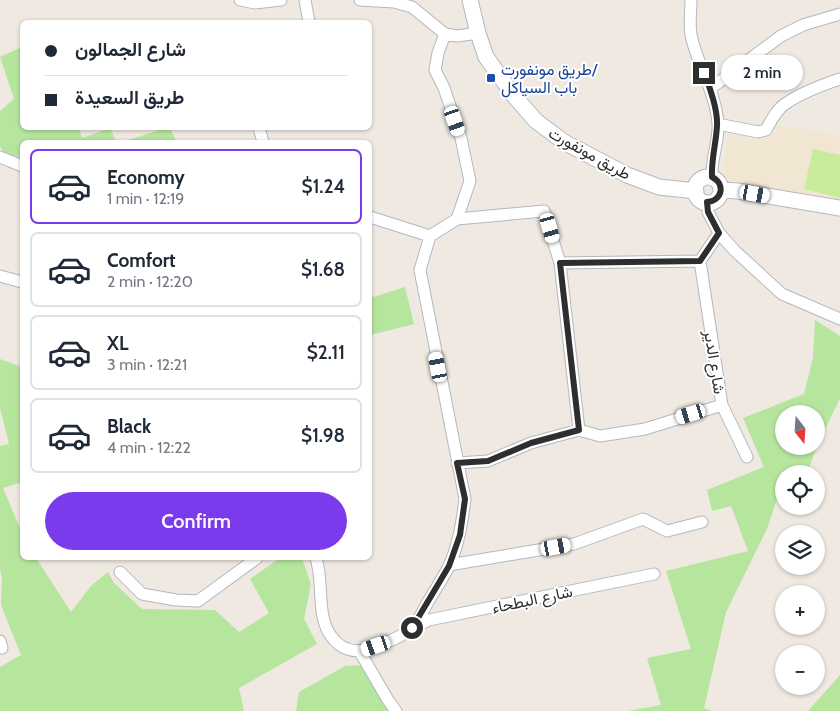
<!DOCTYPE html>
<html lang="en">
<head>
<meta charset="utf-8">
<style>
  body { margin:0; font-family:Cabin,Vazirmatn,sans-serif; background:#f2f2f3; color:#1f2937; height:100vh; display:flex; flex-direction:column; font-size:19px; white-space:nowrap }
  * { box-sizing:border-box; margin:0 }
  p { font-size:16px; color:#747a83 }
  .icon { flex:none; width:28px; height:28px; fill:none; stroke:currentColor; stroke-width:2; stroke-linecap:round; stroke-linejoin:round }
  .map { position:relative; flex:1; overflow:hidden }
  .side { position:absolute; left:20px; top:140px; width:352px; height:420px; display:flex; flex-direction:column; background:#fff; border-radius:8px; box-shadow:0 1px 4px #0004 }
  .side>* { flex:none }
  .banner { position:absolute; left:20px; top:20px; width:352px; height:110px; border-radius:8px; box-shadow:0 1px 4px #0004; display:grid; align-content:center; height:110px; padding:0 25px; background:#fff }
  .needle { width:32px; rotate:163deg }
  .buttons { position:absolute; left:775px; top:405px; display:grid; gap:10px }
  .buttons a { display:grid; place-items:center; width:50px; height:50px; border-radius:50%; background:#fff; box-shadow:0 1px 4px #0004; font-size:25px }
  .end { position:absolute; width:22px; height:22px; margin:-11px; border:6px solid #2e2e2e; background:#fff; box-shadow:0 0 0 2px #fff }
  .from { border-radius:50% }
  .bubble { position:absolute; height:35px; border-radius:18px; background:#fff; box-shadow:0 1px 4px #0004; font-size:16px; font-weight:600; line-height:35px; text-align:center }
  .car { position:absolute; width:15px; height:30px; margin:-15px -8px; border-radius:6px; box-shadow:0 0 4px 1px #0007; background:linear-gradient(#fff 24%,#345 0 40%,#fff 0 76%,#345 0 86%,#fff 0) }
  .banner b { display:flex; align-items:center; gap:18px; height:48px; font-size:19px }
  .banner b+b { border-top:1px solid #e0e1e3 }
  .banner i { width:12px; height:12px; background:#1f2937 }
  ul { padding:9px 0 0; list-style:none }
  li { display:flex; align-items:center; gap:15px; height:75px; margin:0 10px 8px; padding:0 15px; border:2px solid #e0e1e3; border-radius:8px }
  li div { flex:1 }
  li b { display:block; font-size:19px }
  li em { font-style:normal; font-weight:600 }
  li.selected { border-color:#7c3aed }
  li>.icon { width:45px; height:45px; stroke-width:1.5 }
  .button { display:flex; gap:10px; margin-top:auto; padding:10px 25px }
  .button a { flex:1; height:58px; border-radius:30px; background:#7c3aed; color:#fff; font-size:20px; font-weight:600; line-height:58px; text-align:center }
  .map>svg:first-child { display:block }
  .education { fill:#f0e6d1 }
  .green { fill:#b6e59e; fill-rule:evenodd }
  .pitch { fill:#c9ec9a }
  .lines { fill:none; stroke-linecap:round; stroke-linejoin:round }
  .street-casing { stroke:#b4b7c1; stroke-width:13 }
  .secondary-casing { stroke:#b4b7c1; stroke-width:17 }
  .street { stroke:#fff; stroke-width:11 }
  .secondary { stroke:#fff; stroke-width:15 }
  .route { stroke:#2e2e2e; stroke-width:6 }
  .transit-dot { fill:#1a4fb4; stroke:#fff; stroke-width:2 }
  .labels { text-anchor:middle; stroke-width:4; stroke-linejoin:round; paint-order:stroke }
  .transit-label { font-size:16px; fill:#164399; stroke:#fff; text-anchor:start }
  .street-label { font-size:16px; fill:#2e2e2e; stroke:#fff }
</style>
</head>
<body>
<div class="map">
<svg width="840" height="711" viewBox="0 0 840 711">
  <rect width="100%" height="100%" fill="#efe9e1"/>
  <path class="education" d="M779,125l61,11v68l-112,-24 -5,-11 5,-36 26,7 11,-1 8,-5z"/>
  <path class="green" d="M22,47v81h40l2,2 6,-2h9l3,10 28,-10 6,14h-94v16l-17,-5 -5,-6v-36l14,-12 -14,-42z
    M166,128h4l7,14h-55z
    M405,287l9,37 -44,11v-37z
    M815,320l25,16v62l-23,48 -10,28h-23v17l-5,2 -12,36 -41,83 -22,96 8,3h-85l34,-6 -14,-47 44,-9 -25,-78 82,-20 -17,-45 -19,5 -5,-21 57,-23 -21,-49 61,-24 9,-36zM784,414h32v32h-32z
    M0,359l22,8v115l-19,6 19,45v25h14l35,54 20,-26 17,-14 6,11 28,26 73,1 24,22 30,-19 -19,-34 30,-21h22l9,26 -7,35 13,25 -78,44 5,23h-244v-44l21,-12 -20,-50 1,-26 -2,-11v-122l9,-2 -9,-36z
    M367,665l33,46h-104l3,-19 46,-26z
    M840,675v36h-32z"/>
  <path class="pitch" d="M813,149l27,6v43l-36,-9z"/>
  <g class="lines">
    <g class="street-casing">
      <path id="street" d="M240,0l15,3 26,-3
        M305,0l4,22
        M360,0l34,2 18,5 33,27 12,2 21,-3
        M691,0c0,11 -2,24 0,35 6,30 25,57 27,89 1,17 -7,35 -6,53
        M711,88l70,-52 22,-11 37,-11
        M718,124l40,8 8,-2c5,-9 10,-20 19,-26 16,-11 37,-19 55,-25
        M259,128l4,14
        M0,157l22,9
        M707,202l1,10 11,21 16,18 47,43 58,25
        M370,217l60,19
        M457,219l87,-8 16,52 19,167
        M719,233l-19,28 22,144 25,52
        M560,263l140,-2
        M0,276l22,6
        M457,463l31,-2 43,-18 48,-13 21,6 45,-7 77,-24
        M316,558c8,24 0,58 15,78 10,14 24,18 39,12 15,-5 30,-10 42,-20 6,-6 11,-18 16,-26 7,-12 15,-24 21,-36 10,-22 13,-44 16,-67l-45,-229 10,-34 27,-17 13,-38 -9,-43 -17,-50 -9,-18 3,-17 7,-19
        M449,565l125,-21 69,-25 24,12 35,-9
        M120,572l22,22 34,6 22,1 59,-43
        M412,628l17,-8 225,-46
        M0,641l2,7
        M360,652l28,48 8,11"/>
    </g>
    <g class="secondary-casing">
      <path id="secondary" d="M470,0l8,33 8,24 29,40 21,24 28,21 63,33 32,12 37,4
        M695 190a13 13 0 1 1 26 0a13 13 0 1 1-26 0Z
        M721,190l17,1 102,17"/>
    </g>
    <use href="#street" class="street"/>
    <use href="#secondary" class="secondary"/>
  </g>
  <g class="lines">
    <path class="route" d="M412,628l37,-62 11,-31 5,-36 -8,-36 31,-2 43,-18 48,-13 -19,-167 140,-2 19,-28 -11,-21 -1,-10c15,-1 19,-18 5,-25 -1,-17 4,-33 5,-51 1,-15 -7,-39 -13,-53"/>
  </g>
  <rect class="transit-dot" x="486" y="73" width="10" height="10" rx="2.5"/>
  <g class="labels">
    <g class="transit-label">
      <text x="501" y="75">طريق مونفورت/<tspan x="501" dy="18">باب السياكل</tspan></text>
    </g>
    <g class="street-label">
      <text transform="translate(590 153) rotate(29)" y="6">طريق مونفورت</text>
      <text transform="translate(715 362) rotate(81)" y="6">شارع الدير</text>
      <text transform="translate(532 599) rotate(-12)" y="6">شارع البطحاء</text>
    </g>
  </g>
</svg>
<div class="buttons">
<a><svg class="needle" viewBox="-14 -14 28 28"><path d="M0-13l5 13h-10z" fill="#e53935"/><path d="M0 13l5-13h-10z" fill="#747a83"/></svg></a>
<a><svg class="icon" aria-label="locate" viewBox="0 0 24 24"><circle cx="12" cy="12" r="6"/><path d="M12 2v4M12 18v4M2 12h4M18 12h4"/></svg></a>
<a><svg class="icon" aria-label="layers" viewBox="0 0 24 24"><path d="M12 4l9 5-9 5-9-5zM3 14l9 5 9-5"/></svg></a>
<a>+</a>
<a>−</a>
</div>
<i class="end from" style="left:412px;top:628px"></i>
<i class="end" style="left:704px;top:73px"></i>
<div class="bubble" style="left:721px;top:55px;width:82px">2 min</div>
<i class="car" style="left:455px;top:121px;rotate:161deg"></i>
<i class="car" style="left:755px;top:194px;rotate:100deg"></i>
<i class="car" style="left:550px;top:228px;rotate:164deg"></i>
<i class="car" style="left:438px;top:367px;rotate:349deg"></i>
<i class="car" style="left:691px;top:414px;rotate:253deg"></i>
<i class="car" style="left:556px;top:547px;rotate:80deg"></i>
<i class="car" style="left:376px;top:646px;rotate:251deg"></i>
<div class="banner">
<b><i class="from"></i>شارع الجمالون</b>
<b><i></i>طريق السعيدة</b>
</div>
<section class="side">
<ul>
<li class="selected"><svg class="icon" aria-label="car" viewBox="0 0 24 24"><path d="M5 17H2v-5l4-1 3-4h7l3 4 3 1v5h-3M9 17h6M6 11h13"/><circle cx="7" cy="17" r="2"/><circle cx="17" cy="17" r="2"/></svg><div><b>Economy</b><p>1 min · 12:19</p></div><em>$1.24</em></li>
<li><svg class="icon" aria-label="car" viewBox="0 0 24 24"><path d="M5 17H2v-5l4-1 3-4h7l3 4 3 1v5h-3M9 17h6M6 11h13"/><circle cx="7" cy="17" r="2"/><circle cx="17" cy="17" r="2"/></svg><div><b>Comfort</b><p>2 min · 12:20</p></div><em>$1.68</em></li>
<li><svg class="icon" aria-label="car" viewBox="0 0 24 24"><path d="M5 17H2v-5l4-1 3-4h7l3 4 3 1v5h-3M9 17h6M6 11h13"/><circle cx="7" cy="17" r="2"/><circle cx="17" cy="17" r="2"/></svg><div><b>XL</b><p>3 min · 12:21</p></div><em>$2.11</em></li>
<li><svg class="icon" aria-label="car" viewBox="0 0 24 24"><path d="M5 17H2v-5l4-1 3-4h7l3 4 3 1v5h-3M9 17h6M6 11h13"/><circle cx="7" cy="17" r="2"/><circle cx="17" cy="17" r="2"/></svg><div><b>Black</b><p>4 min · 12:22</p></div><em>$1.98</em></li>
</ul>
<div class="button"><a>Confirm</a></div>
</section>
</div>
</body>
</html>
